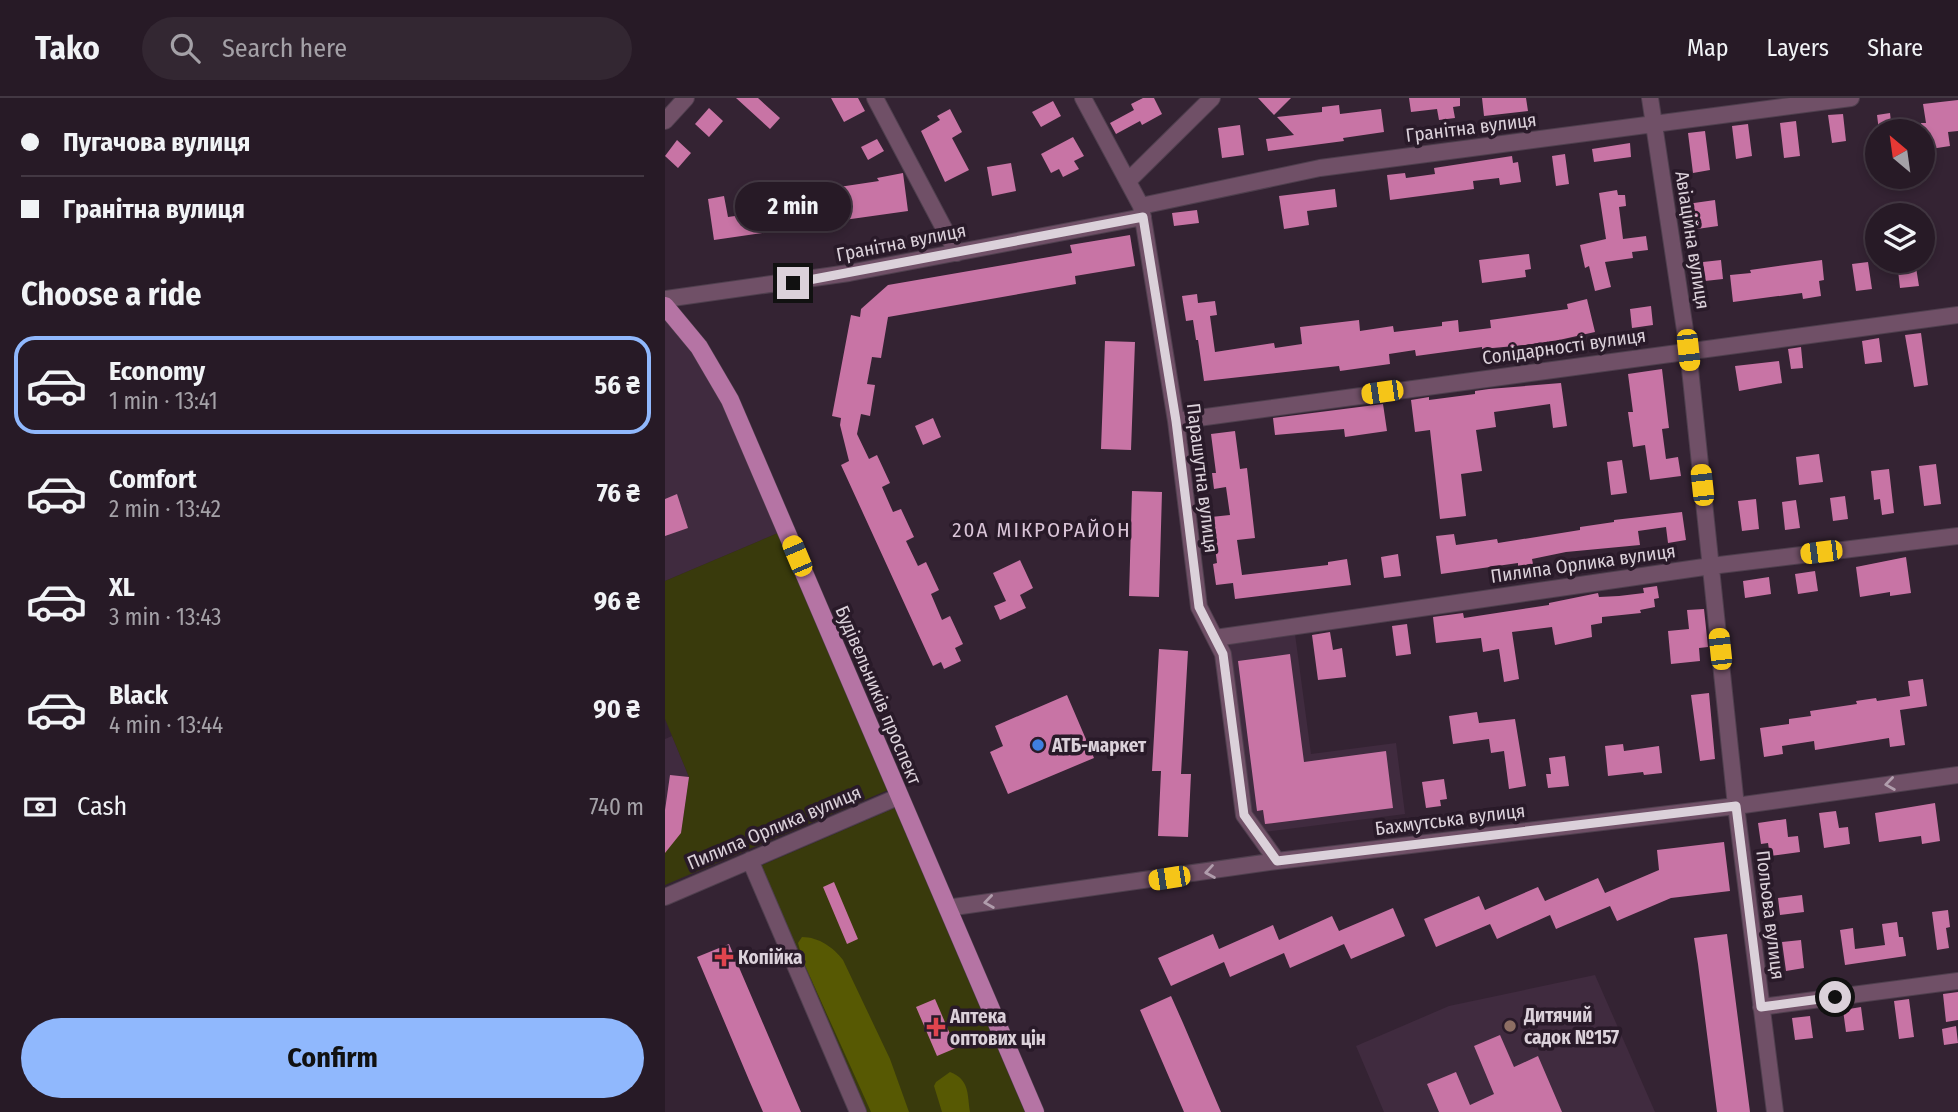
<!DOCTYPE html>
<html lang="en">
<head>
<meta charset="utf-8">
<style>
  body { margin:0; font-family:"Fira Sans Condensed",sans-serif; background:#332732; color:#f1f3f6; height:100vh; display:flex; flex-direction:column; font-size:26px; white-space:nowrap }
  * { box-sizing:border-box; margin:0 }
  p { font-size:23px; color:#a4a1a7 }
  .icon { flex:none; width:38px; height:38px; fill:none; stroke:currentColor; stroke-width:2; stroke-linecap:round; stroke-linejoin:round }
  .map { position:relative; flex:1; overflow:hidden }
  .drawer { display:flex; flex-direction:column; background:#271a26; width:665px }
  .drawer>* { flex:none }
  .top-card { display:grid; align-content:center; height:154px; padding:0 21px; background:#271a26 }
  .needle { width:46px; rotate:331deg }
  .tools { position:absolute; left:1200px; top:21px; display:grid; gap:14px }
  .tools a { display:grid; place-items:center; width:70px; height:70px; border-radius:50%; background:#271a26; box-shadow:0 4px 10px #0003,0 0 0 2px #433843; font-size:35px }
  .end { position:absolute; width:32px; height:32px; margin:-16px; border:9px solid #dbd1da; background:#111; box-shadow:0 0 0 4px #111 }
  .from { border-radius:50% }
  .bubble { position:absolute; height:49px; border-radius:24px; background:#271a26; box-shadow:0 4px 10px #0003,0 0 0 2px #433843; font-size:23px; font-weight:700; line-height:49px; text-align:center }
  .car { position:absolute; width:21px; height:42px; margin:-21px -10px; border-radius:9px; box-shadow:0 0 5px 2px #0007; background:linear-gradient(#f5c518 24%,#345 0 40%,#f5c518 0 76%,#345 0 86%,#f5c518 0) }
  .top-card b { display:flex; align-items:center; gap:24px; height:66px; font-size:26px }
  .top-card b+b { border-top:2px solid #433843 }
  .top-card i { width:18px; height:18px; background:#f1f3f6 }
  ul { padding:0; list-style:none }
  li { display:flex; align-items:center; gap:21px; height:98px; margin:0 14px 10px; padding:0 7px; border:4px solid transparent; border-radius:21px }
  li div { flex:1 }
  li b { display:block; font-size:26px }
  li em { font-style:normal; font-weight:700 }
  li.on { border-color:#90b8fd }
  li>.icon { width:63px; height:63px; stroke-width:1.5 }
  h2 { padding:0 21px; font-size:32px; line-height:84px }
  .pay { display:flex; align-items:center; gap:18px; height:77px; padding:0 21px; font-size:26px }
  .pay p { margin-inline-start:auto }
  .cta { display:flex; gap:14px; margin-top:auto; padding:14px 21px }
  .cta a { flex:1; height:80px; border-radius:42px; background:#90b8fd; color:#111; font-size:28px; font-weight:700; line-height:80px; text-align:center }
  header { display:flex; align-items:center; gap:42px; box-sizing:border-box; height:98px; padding:0 35px; background:#271a26; border-bottom:2px solid #433843 }
  header strong { font-size:33px }
  nav { display:flex; gap:38px; margin-inline-start:auto; font-size:24px }
  .search { width:490px; height:63px; background:#332732; display:flex; align-items:center; gap:18px; box-sizing:border-box; padding:0 24px; border-radius:38px; color:#a4a1a7; font-size:26px }
  main { display:flex; flex:1; min-height:0 }
  .map>svg:first-child { display:block }
  .built { fill:#402b3f }
  .green { fill:#393a0c }
  .forest { fill:#575903 }
  .building { fill:#c874a5 }
  .lines { fill:none; stroke-linecap:round; stroke-linejoin:round }
  .minor-casing { stroke:#4f3f4e; stroke-width:18 }
  .major-casing { stroke:#4f3f4e; stroke-width:19 }
  .minor { stroke:#705067; stroke-width:16 }
  .major { stroke:#b574a4; stroke-width:18 }
  .oneway { stroke:#b09dac }
  .route { stroke:#dbd1da; stroke-width:9 }
  .shop-dot { fill:#3f7fe0; stroke:#291a29; stroke-width:2.5 }
  .health-dot { fill:#e0444e; stroke:#291a29; stroke-width:2.5 }
  .education-dot { fill:#8d6e63; stroke:#291a29; stroke-width:2.5 }
  .labels { text-anchor:middle; stroke-width:7; stroke-linejoin:round; paint-order:stroke }
  .street-label { font-size:19px; fill:#dbd1da; stroke:#291a29 }
  .poi-label { font-size:19px; font-weight:bold; fill:#dbd1da; stroke:#291a29; text-anchor:start }
  .neighbourhood-label { font-size:21px; letter-spacing:2px; fill:#d9c4d7; stroke:#291a29 }
</style>
</head>
<body>
<header>
<strong>Tako</strong>
<div class="search"><svg class="icon" aria-label="search" viewBox="0 0 24 24"><circle cx="10" cy="10" r="6"/><path d="M15 15l6 6"/></svg>Search here</div>
<nav><a>Map</a><a>Layers</a><a>Share</a></nav>
</header>
<main>
<section class="drawer">
<div class="top-card">
<b><i class="from"></i>Пугачова вулиця</b>
<b><i></i>Гранітна вулиця</b>
</div>
<h2>Choose a ride</h2>
<ul>
<li class="on"><svg class="icon" aria-label="car" viewBox="0 0 24 24"><path d="M5 17H2v-5l4-1 3-4h7l3 4 3 1v5h-3M9 17h6M6 11h13"/><circle cx="7" cy="17" r="2"/><circle cx="17" cy="17" r="2"/></svg><div><b>Economy</b><p>1 min · 13:41</p></div><em>56 ₴</em></li>
<li><svg class="icon" aria-label="car" viewBox="0 0 24 24"><path d="M5 17H2v-5l4-1 3-4h7l3 4 3 1v5h-3M9 17h6M6 11h13"/><circle cx="7" cy="17" r="2"/><circle cx="17" cy="17" r="2"/></svg><div><b>Comfort</b><p>2 min · 13:42</p></div><em>76 ₴</em></li>
<li><svg class="icon" aria-label="car" viewBox="0 0 24 24"><path d="M5 17H2v-5l4-1 3-4h7l3 4 3 1v5h-3M9 17h6M6 11h13"/><circle cx="7" cy="17" r="2"/><circle cx="17" cy="17" r="2"/></svg><div><b>XL</b><p>3 min · 13:43</p></div><em>96 ₴</em></li>
<li><svg class="icon" aria-label="car" viewBox="0 0 24 24"><path d="M5 17H2v-5l4-1 3-4h7l3 4 3 1v5h-3M9 17h6M6 11h13"/><circle cx="7" cy="17" r="2"/><circle cx="17" cy="17" r="2"/></svg><div><b>Black</b><p>4 min · 13:44</p></div><em>90 ₴</em></li>
</ul>
<div class="pay"><svg class="icon" aria-label="cash" viewBox="0 0 24 24"><path d="M3 7h18v10H3z"/><circle cx="12" cy="12" r="2"/></svg>Cash<p>740 m</p></div>
<div class="cta"><a>Confirm</a></div>
</section>
<div class="map">
<svg width="1293" height="1014" viewBox="0 0 1293 1014">
  <rect width="100%" height="100%" fill="#342333"/>
  <path class="built" d="M0,220l27,34 31,52 55,129 -113,48z
    M630,536l16,120 85,-11 9,71 -141,18 -13,-19 -22,-170z
    M7,638l17,41 -8,56 -16,13v-107z
    M930,877l60,137h-271l-28,-66 93,-40z"/>
  <path class="green" d="M113,435l110,257 -223,95v-39l16,-14 8,-55 -24,-58v-138z
    M230,710l130,304h-160l-105,-246z"/>
  <path class="forest" d="M137,839c17,0 32,11 41,23l47,99 19,53h-38l-68,-151 -5,-18z
    M285,974c20,8 17,22 20,40h-28l-8,-26 2,-4z"/>
  <path class="building" d="M71,0h22l22,20 -10,11z
    M166,0h27l7,13 -21,11z
    M478,0h11l8,16 -20,11 -2,-4 -24,13 -6,-11 24,-13 -3,-6z
    M593,0h33l-17,17z
    M744,0h51v8l-7,1 2,11 -16,2 -2,-11 -26,3z
    M817,0h44l2,13 -44,5z
    M1293,2v31l-10,1 2,14 -26,4 -3,-27h5l-3,-19z
    M388,3l8,15 -20,11 -9,-15z
    M674,7l1,9 41,-5 3,23 -41,6 1,3 -76,10 -2,-12 28,-4 -17,-18 45,-5v-5z
    M44,10l14,13 -14,16 -14,-13z
    M285,11l12,23 -10,6 17,32 -24,12 -24,-51 19,-11 -3,-4z
    M1225,15l2,18h-13l-2,-16z
    M1178,16l3,27 -14,2 -4,-28z
    M1131,23l4,35 -16,2 -4,-35z
    M1083,26l4,32 -16,3 -4,-33z
    M575,27l4,30 -22,3 -4,-30z
    M1040,33l5,39 -17,3 -5,-40z
    M408,39l11,19 -10,5 5,8 -16,8 -4,-8 -8,4 -10,-19z
    M212,41l7,12 -16,9 -7,-13z
    M12,42l14,13 -13,15 -13,-12z
    M965,45l1,14 -37,5 -2,-13z
    M900,56l4,30 -13,2 -4,-30z
    M847,58l1,7 5,-1 3,20 -21,3 -1,-7 -26,3 1,8 -84,11 -3,-25 18,-2 1,5 29,-4 -1,-6z
    M346,65l5,28 -24,5 -5,-29z
    M238,75l5,38 -64,9 -5,-33 40,-6 -2,-3z
    M139,88l1,4 4,-1 3,15 -4,1 4,21 -98,14 -6,-41 16,-3 4,21 28,-4 -2,-10 8,-1 -2,-7z
    M670,91l2,18 -30,4 2,14 -25,4 -5,-33z
    M952,92l1,5h7l1,11 -7,1 4,32 23,-3 2,14 -16,2 1,6 -28,4 6,25 -16,4 -6,-25 -4,2 -5,-23 26,-6 -7,-46z
    M1050,102l3,26 -28,4 -3,-26z
    M532,112l2,13 -25,3 -2,-13z
    M465,137l5,31 -60,10 1,8 -188,33 -7,41 -9,-1 -5,27 8,1 -5,31 -9,-2 -4,20 12,25 8,-4 13,28 -8,4 11,25 8,-3 13,28 -8,4 12,25 8,-4 13,28 -8,4 11,26 8,-4 13,28 -8,4 6,13 -17,8 -3,-7 -8,4 -92,-201 8,-4 -9,-36 1,-7 -9,-2 19,-101 9,2 1,-8 27,-24 184,-32 -2,-8z
    M864,156l2,15 -6,1 1,7 -44,6 -3,-23z
    M1056,162l2,19 -18,2 -2,-19z
    M1157,162l2,20 -5,1 2,15 -18,3 -1,-6 -69,9 -3,-27 21,-2 -1,-3z
    M1232,163h18l4,25 -19,2z
    M1203,164l4,27 -16,2 -4,-27z
    M532,196l1,9 17,-2 2,14 -7,1 5,36 59,-9 1,5 27,-4 -2,-17 59,-7 1,11 33,-5 1,6 48,-6v-4l16,-2 1,12 32,-4 -1,-8 78,-11 -1,-5 20,-5 8,33 -36,8 -34,5 -43,4v-2l-66,9 -1,-6 -26,4 1,10 -50,7 -1,-5 -135,15 -6,-41h-2l-3,-20 -7,1 -4,-25z
    M986,208l2,19 -21,3 -2,-19z
    M1256,235l7,52 -14,2 -9,-52z
    M1214,240l3,24 -17,2 -3,-23z
    M440,243l30,1 -4,108 -30,-1z
    M1136,249l2,21 -12,1 -3,-20z
    M1114,263l3,22 -43,8 -4,-25z
    M997,271l7,59 -7,1 4,30 12,-2 3,19 -31,4 -5,-35 -12,2 -5,-35h5l-5,-38z
    M896,285l6,43 -14,2 -3,-24 -56,8 2,15 -20,3 6,41 -21,3 5,42 -26,3 -10,-89 -15,2 -4,-32 18,-3v3l46,-6v-3l14,-2z
    M718,306l4,27 -42,6 -1,-8 -69,6 -2,-17z
    M268,320l8,19 -18,8 -8,-19z
    M570,333l5,38 7,-1 8,70 -18,2 5,35 86,-10v-3l19,-3 4,26 -116,14 -2,-16 -17,2 -3,-21 4,-1 -6,-46 19,-2 -4,-28 -12,2 -2,-16h4l-5,-39z
    M1154,356l4,28 -24,3 -3,-28z
    M957,362l5,33 -16,2 -4,-33z
    M1271,366l5,40 -17,2 -5,-40z
    M1224,371l5,44 -12,2 -2,-16 -6,1 -3,-29z
    M467,393l30,1 -3,105 -30,-1z
    M12,396l11,34 -23,8v-37z
    M1180,398l3,23 -15,2 -3,-23z
    M1091,401l3,30 -17,2 -4,-30z
    M1131,402l4,28 -15,2 -3,-28z
    M1017,414l4,28 -18,3 -2,-16 -28,4 2,14 -74,7 -34,7 1,5 -15,2v-3l-77,11 -5,-38 18,-2 2,11 41,-6 1,4 82,-13v-3l34,-5v-2z
    M733,456l3,22 -17,2 -3,-21z
    M1241,459l5,36 -21,3v-4l-30,5 -4,-30z
    M355,462l13,28 -13,7 6,13 -26,12 -6,-14 12,-5 -13,-28z
    M1150,473l3,20 -20,3 -3,-20z
    M1104,479l2,17 -26,4 -2,-17z
    M992,488l2,12 -5,1 1,8 -15,3 1,3 -39,4v6l-11,2 1,12 -37,8 -3,-18 -40,5 7,47 -15,3 -5,-33 -16,3 -2,-14 -45,5 -3,-26 30,-4 1,5 85,-13v-2l49,-10 1,4 20,-1 25,-3 -1,-5z
    M1039,511l4,38 -9,1 1,13 -29,3 -3,-33 21,-2 -2,-19z
    M742,526l4,30 -15,2 -4,-30z
    M665,534l3,18 9,-2 4,29 -28,3 -6,-45z
    M494,551l29,2 -7,123h10l-3,63 -30,-1 3,-65h-9z
    M625,556l14,108 82,-11 7,57 -128,16 -2,-14 -6,1 -19,-150z
    M1258,581l4,27 -27,4 5,35 -15,2 -1,-9 -74,12 -1,-9 -32,5 1,8 -19,3 -4,-29 29,-4v-5l22,-3 -1,-5 47,-7 -1,-3 20,-3 1,3 33,-5 -2,-15z
    M1044,595l6,66 -15,2 -9,-66z
    M402,597l27,63 -86,36 -18,-42 13,-6 -8,-20z
    M812,614l2,11 36,-4 11,67 -17,3 -5,-38 -13,2 -2,-14 -36,5 -4,-28z
    M958,646l1,7 35,-5 3,27 -18,2 -1,-3 -35,4 -3,-30z
    M900,658l4,30 -21,2 -2,-14h5l-2,-16z
    M5,677l19,2 -8,56 -16,20v-43z
    M779,681l3,20 -7,1 1,6 -15,2 -4,-26z
    M1270,705l5,38 -18,3 -1,-8 -42,6 -4,-29z
    M1171,713l3,17 9,-1 2,17 -26,4 -5,-35z
    M1121,721l2,18 10,-1 2,16 -30,4 -2,-13 -7,1 -3,-21z
    M1059,744l6,49 -59,7 -54,23 -7,-15 -54,23 -6,-14 -53,24 -7,-15 -54,23 -12,-28 55,-23 6,14 53,-23 7,14 53,-23 7,15 54,-23 -2,-20z
    M169,784l24,57 -11,5 -24,-57z
    M1137,797l2,17 -24,3 -2,-17z
    M728,810l12,28 -54,23 -7,-15 -54,24 -6,-15 -54,24 -6,-15 -53,24 -13,-28 55,-24 6,15 54,-24 6,15 53,-24 7,15z
    M1283,812l2,17 -4,1 3,20 -12,2 -5,-38z
    M1232,824l2,15h4l3,19 -61,9 -5,-35 13,-2 2,21 30,-4 -3,-21z
    M1062,836l23,178h-33l-19,-148 -4,-26z
    M1136,842l3,28 -18,3 -4,-29z
    M64,846l72,168h-38l-14,-32 -52,-123z
    M1293,894v28l-12,2 -3,-28z
    M506,898l12,27 38,89h-37l-44,-102z
    M270,901l21,49 -19,8 -21,-49z
    M1244,901l5,38 -15,2 -5,-38z
    M1196,909l3,23 -18,2 -3,-22z
    M1145,918l3,22 -18,2 -3,-22z
    M1291,928l2,17 -14,2 -2,-16z
    M835,937l14,32 24,-11 24,56h-123l-12,-28 29,-12 14,33 24,-11 -20,-48z"/>
  <g class="lines">
    <g class="minor-casing">
      <path id="minor" d="M210,0l82,155
        M418,0l58,108 35,215 23,186 24,47 21,161 33,46
        M985,0l38,252 48,456 39,306
        M0,23l21,-23
        M463,83l84,-83
        M476,108l179,-38 531,-70
        M0,201l184,-26 294,-56
        M511,323l782,-106
        M550,540l496,-72 247,-30
        M85,762l108,252
        M0,799l235,-101
        M282,810l330,-47 459,-55 222,-31
        M1096,909l197,-26"/>
    </g>
    <g class="major-casing">
      <path id="major" d="M0,208l34,41 31,53 305,712"/>
    </g>
    <use href="#minor" class="minor"/>
    <use href="#major" class="major"/>
  </g>
  <defs><path id="oneway-chevron" d="M-2-3.5L2.5 0L-2 3.5" fill="none" stroke-width="1.6" stroke-linecap="round" stroke-linejoin="round" transform="scale(1.75)"/></defs>
  <g class="oneway">
    <use href="#oneway-chevron" transform="translate(1225 686) rotate(172)"/>
    <use href="#oneway-chevron" transform="translate(545 774) rotate(171)"/>
    <use href="#oneway-chevron" transform="translate(324 804) rotate(172)"/>
  </g>
  <g class="lines">
    <path class="route" d="M128,185l350,-66 33,204 23,186 24,47 21,161 33,46 459,-55 25,201 74,-10"/>
  </g>
  <circle class="shop-dot" cx="373" cy="647" r="7"/>
  <g class="health-dot">
    <path d="M55.5 848.5h7v7h7v7h-7v7h-7v-7h-7v-7h7z"/>
    <path d="M267.5 918.5h7v7h7v7h-7v7h-7v-7h-7v-7h7z"/>
  </g>
  <circle class="education-dot" cx="845" cy="928" r="7"/>
  <g class="labels">
    <g class="street-label">
      <text transform="translate(806 29) rotate(-7)" y="7">Гранітна вулиця</text>
      <text transform="translate(1028 142) rotate(81)" y="7">Авіаційна вулиця</text>
      <text transform="translate(236 144) rotate(-11)" y="7">Гранітна вулиця</text>
      <text transform="translate(899 248) rotate(-8)" y="7">Солідарності вулиця</text>
      <text transform="translate(538 380) rotate(83)" y="7">Парашутна вулиця</text>
      <text transform="translate(918 465) rotate(-8)" y="7">Пилипа Орлика вулиця</text>
      <text transform="translate(214 597) rotate(67)" y="7">Будівельників проспект</text>
      <text transform="translate(785 721) rotate(-7)" y="7">Бахмутська вулиця</text>
      <text transform="translate(109 729) rotate(-23)" y="7">Пилипа Орлика вулиця</text>
      <text transform="translate(1106 817) rotate(83)" y="7">Польова вулиця</text>
    </g>
    <g class="poi-label">
      <text x="387" y="654">АТБ-маркет</text>
      <text x="73" y="866">Копійка</text>
      <text x="859" y="924">Дитячий<tspan x="859" dy="22">садок №157</tspan></text>
      <text x="285" y="925">Аптека<tspan x="285" dy="22">оптових цін</tspan></text>
    </g>
    <g class="neighbourhood-label">
      <text x="377" y="439">20А МІКРОРАЙОН</text>
    </g>
  </g>
</svg>
<div class="tools">
<a><svg class="needle" viewBox="-14 -14 28 28"><path d="M0-13l5 13h-10z" fill="#e53935"/><path d="M0 13l5-13h-10z" fill="#a4a1a7"/></svg></a>
<a><svg class="icon" aria-label="layers" viewBox="0 0 24 24"><path d="M12 4l9 5-9 5-9-5zM3 14l9 5 9-5"/></svg></a>
</div>
<i class="end from" style="left:1170px;top:899px"></i>
<i class="end" style="left:128px;top:185px"></i>
<div class="bubble" style="left:70px;top:84px;width:116px">2 min</div>
<i class="car" style="left:1023px;top:252px;rotate:174deg"></i>
<i class="car" style="left:717px;top:294px;rotate:262deg"></i>
<i class="car" style="left:1037px;top:387px;rotate:354deg"></i>
<i class="car" style="left:1156px;top:454px;rotate:263deg"></i>
<i class="car" style="left:132px;top:458px;rotate:337deg"></i>
<i class="car" style="left:1055px;top:551px;rotate:354deg"></i>
<i class="car" style="left:504px;top:780px;rotate:261deg"></i>
</div>
</main>
</body>
</html>
